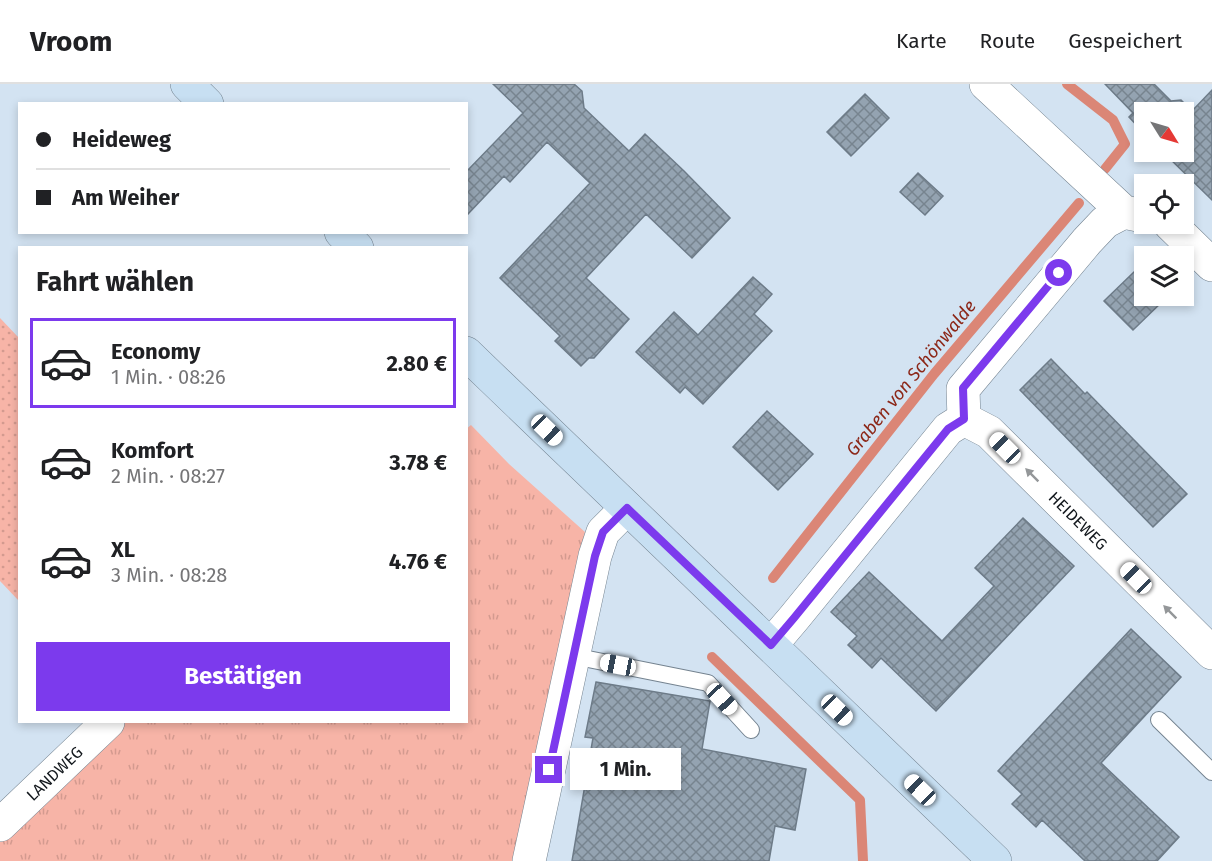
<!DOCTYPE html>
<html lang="de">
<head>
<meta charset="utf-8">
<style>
  body { margin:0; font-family:"Fira Sans",sans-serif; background:#f2f2f2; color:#202124; height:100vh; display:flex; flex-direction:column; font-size:22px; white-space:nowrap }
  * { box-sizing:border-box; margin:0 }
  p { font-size:20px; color:#757577 }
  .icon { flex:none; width:33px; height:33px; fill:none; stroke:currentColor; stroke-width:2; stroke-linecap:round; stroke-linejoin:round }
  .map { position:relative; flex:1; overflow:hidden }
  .details { position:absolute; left:18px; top:162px; width:450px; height:477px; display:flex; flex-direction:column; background:#fff; border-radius:0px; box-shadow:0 3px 9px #0003 }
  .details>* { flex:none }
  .hud { position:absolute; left:18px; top:18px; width:450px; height:132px; border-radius:0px; box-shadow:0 3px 9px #0003; display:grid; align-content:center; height:132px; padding:0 18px; background:#fff }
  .needle { width:39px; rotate:127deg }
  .tools { position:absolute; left:1134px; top:18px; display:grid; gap:12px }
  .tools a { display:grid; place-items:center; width:60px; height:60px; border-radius:0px; background:#fff; box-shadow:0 3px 9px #0003; font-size:30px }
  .end { position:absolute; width:27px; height:27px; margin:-14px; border:8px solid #7c3aed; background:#fff; box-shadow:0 0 0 3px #fff }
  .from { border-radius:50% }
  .bubble { position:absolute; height:42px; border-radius:0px; background:#fff; box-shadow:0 3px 9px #0003; font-size:20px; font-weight:700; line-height:42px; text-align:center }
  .car { position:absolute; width:18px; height:36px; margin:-18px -9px; border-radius:8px; box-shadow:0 0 4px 2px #0007; background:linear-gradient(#fff 24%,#345 0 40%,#fff 0 76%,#345 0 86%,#fff 0) }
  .hud b { display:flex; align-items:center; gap:21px; height:57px; font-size:22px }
  .hud b+b { border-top:2px solid #e0e0e0 }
  .hud i { width:15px; height:15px; background:#202124 }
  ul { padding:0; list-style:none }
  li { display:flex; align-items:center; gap:18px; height:90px; margin:0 12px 9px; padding:0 6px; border:3px solid transparent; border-radius:0px }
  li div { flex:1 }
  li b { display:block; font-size:22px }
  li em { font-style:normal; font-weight:700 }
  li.on { border-color:#7c3aed }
  li>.icon { width:54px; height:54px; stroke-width:1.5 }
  h2 { padding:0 18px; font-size:27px; line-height:72px }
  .cta { display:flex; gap:12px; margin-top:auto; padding:12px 18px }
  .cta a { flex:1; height:69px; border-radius:0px; background:#7c3aed; color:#fff; font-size:24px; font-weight:700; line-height:69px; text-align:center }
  header { display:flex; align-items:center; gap:36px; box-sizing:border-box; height:84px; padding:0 30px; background:#fff; border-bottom:2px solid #e0e0e0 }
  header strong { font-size:28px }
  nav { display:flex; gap:33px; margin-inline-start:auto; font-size:21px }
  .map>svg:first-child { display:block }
  .grass { fill:url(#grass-tufts) }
  .garden { fill:url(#garden-dots) }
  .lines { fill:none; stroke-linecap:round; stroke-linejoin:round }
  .stream { stroke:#db8676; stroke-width:10 }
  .building { fill:url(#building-cross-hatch); stroke:#6d7b88; stroke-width:1.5 }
  .lane-casing { stroke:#748390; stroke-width:18 }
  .street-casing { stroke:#748390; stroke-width:34 }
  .secondary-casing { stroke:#748390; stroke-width:34 }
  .lane { stroke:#fff; stroke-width:16 }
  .street { stroke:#fff; stroke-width:33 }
  .secondary { stroke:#c7dff2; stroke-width:33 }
  .oneway { fill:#949799 }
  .route { stroke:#7c3aed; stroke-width:8 }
  .labels { text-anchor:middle; stroke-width:4.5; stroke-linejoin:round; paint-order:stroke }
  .street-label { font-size:16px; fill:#12171c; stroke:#d3e3f2 }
  .water-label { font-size:18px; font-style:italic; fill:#8c2718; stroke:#d3e3f2 }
</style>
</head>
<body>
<header>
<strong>Vroom</strong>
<nav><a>Karte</a><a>Route</a><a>Gespeichert</a></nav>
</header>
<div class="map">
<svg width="1212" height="777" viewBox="0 0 1212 777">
  <defs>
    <pattern id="grass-tufts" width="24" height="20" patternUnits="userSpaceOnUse" patternTransform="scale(1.5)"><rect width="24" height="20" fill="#f7b4a7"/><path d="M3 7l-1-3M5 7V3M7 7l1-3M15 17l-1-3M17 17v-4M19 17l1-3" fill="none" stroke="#d39a8f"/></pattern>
    <pattern id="garden-dots" width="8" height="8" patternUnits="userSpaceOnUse" patternTransform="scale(1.5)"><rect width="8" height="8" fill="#f7b4a7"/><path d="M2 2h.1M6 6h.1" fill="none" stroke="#d39a8f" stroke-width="1.8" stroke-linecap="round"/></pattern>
    <pattern id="building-cross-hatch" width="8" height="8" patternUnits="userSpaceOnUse" patternTransform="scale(1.5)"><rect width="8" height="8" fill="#94a3b1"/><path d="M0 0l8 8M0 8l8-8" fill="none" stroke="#77848f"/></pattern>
  </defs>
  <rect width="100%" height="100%" fill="#d3e3f2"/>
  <path class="grass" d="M471,341l38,39 76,68 -33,148 -37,181h-515v-36l113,-103h353v-293z"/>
  <path class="garden" d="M0,234l19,20v263l-19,-20z"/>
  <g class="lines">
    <path class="stream" d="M1067,0l46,36 12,24 -20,25
      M773,494l161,-204 145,-171
      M712,573l148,143 3,61"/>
  </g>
  <path class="building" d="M493,0h81l8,7 2,17 45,43 16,-17 39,37 46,47 -38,40 -46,-44 -60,64 43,41 -35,39h-5l-8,8 -26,-25 5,-5 -60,-58 90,-95 -43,-41 -37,40 -6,-6 -38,40v-44l57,-59z
    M1105,0h49l17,17 10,-1 11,11 20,-21v110l-49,-48h21v-40h-40v21l-15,-16 4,-4z
    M865,10l24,24 -38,38 -24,-24z
    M918,89l25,23 -18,19 -25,-23z
    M1136,186l8,10v16h16l4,4 -31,30 -29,-29z
    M753,193l19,17 -18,20 18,17 -69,73 -18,-17 -5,6 -44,-41 38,-40 24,23z
    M1051,275l34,35 2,-2 100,102 -34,33 -133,-137z
    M767,327l46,43 -35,36 -45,-43z
    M1023,434l51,48 -138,145 -55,-53 -9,10 -24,-23 9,-9 -26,-24 38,-40 73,69 52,-55 -19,-18z
    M1131,545l50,48 -80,86 78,74 -22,24h-72l-43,-41 -6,7 -24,-23 10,-10 -24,-23z
    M596,598l114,19 -8,48 104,20 -11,61 -20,-4 -6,35h-197l21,-123 -8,-1z"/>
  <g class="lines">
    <g class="lane-casing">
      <path id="lane" d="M573,572l135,27 43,47
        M1159,636l53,52"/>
    </g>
    <g class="street-casing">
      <g id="street">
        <path d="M986,0l138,128 19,4"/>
        <path d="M1170,140l42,41"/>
        <path d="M964,335l-1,-30 124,-148 18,-19 19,-10"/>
        <path id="s1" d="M771,561l23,-27 154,-189 16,-10 25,13 223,221"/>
        <path id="s2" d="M0,741l108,-103"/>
        <path d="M529,777l66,-305 8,-24 24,-24"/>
      </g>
    </g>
    <g class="secondary-casing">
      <path id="secondary" d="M187,0l20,20
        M341,148l16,16
        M466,269l529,508"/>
    </g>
    <use href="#lane" class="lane"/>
    <use href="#street" class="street"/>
    <use href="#secondary" class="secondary"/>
  </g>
  <defs><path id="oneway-solid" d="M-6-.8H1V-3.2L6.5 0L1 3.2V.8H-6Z" transform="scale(1.5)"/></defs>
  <g class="oneway">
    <use href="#oneway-solid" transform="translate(1032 391) rotate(-135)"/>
    <use href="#oneway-solid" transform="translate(1170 528) rotate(-135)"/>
  </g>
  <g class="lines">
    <path class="route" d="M549,686l46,-214 8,-24 24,-24 144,137 23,-27 154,-189 16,-10 -1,-31 96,-115"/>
  </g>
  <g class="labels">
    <g class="street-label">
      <text dy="6" stroke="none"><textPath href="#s1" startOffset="452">HEIDEWEG</textPath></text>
      <text dy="6" stroke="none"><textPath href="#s2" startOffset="75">LANDWEG</textPath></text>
    </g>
    <g class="water-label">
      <text transform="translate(911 294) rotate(-51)" y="6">Graben von Schönwalde</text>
    </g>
  </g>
</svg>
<div class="tools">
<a><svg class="needle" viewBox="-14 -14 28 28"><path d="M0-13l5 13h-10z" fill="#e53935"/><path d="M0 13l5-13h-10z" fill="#757577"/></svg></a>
<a><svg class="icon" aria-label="locate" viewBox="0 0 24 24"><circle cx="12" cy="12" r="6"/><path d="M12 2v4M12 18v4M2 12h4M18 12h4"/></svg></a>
<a><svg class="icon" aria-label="layers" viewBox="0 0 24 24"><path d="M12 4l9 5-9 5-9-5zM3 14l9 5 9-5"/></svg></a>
</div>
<i class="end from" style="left:1059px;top:189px"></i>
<i class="end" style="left:549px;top:686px"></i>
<div class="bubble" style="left:570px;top:664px;width:111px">1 Min.</div>
<i class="car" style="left:547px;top:346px;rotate:134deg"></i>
<i class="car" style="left:1005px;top:364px;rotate:315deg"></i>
<i class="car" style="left:1136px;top:494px;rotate:315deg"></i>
<i class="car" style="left:618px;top:581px;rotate:281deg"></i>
<i class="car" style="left:722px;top:615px;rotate:137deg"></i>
<i class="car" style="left:837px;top:626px;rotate:134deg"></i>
<i class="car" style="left:920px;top:706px;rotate:314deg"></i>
<div class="hud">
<b><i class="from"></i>Heideweg</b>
<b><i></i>Am Weiher</b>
</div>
<section class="details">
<h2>Fahrt wählen</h2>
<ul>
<li class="on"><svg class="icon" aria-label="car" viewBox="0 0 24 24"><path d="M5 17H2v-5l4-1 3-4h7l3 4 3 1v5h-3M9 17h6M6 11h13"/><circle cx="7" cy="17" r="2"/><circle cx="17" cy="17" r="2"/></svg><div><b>Economy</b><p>1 Min. · 08:26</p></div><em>2.80 €</em></li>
<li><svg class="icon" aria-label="car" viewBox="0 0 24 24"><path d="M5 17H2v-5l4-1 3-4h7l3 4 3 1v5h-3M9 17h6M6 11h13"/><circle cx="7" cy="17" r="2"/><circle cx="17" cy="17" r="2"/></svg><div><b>Komfort</b><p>2 Min. · 08:27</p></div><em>3.78 €</em></li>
<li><svg class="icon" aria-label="car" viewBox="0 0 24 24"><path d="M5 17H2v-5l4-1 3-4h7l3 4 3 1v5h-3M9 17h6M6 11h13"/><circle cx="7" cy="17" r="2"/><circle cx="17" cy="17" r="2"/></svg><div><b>XL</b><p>3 Min. · 08:28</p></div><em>4.76 €</em></li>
</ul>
<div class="cta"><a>Bestätigen</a></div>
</section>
</div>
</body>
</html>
